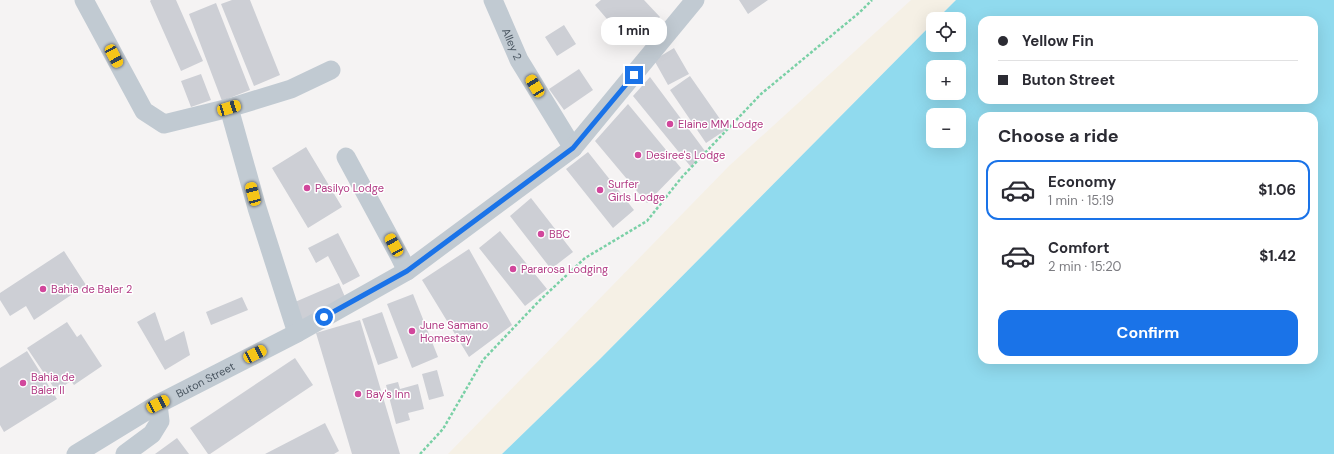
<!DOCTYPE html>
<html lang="en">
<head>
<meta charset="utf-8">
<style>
  body { margin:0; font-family:"DM Sans",sans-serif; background:#f7f7f7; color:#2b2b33; height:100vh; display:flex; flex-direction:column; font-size:15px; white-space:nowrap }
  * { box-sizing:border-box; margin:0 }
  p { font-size:13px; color:#7c7c81 }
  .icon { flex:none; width:22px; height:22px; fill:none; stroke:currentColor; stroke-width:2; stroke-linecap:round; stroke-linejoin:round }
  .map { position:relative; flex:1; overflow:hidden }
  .side { position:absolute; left:978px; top:112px; width:340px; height:252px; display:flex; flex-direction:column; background:#fff; border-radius:12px; box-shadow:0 4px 16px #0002 }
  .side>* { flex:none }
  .hud { position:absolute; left:978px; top:16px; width:340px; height:88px; border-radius:12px; box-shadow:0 4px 16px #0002; display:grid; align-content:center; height:88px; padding:0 20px; background:#fff }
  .fabs { position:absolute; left:926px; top:12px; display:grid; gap:8px }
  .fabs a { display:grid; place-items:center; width:40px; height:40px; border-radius:8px; background:#fff; box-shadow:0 4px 16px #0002; font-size:20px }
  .end { position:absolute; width:18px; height:18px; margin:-9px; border:5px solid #1a73e8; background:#fff; box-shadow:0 0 0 2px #fff }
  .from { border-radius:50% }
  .bubble { position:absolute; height:28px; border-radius:12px; background:#fff; box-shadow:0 4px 16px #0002; font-size:13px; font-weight:700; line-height:28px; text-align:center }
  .car { position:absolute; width:12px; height:24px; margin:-12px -6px; border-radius:5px; box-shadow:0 0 3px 1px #0007; background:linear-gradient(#f5c518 24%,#345 0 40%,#f5c518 0 76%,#345 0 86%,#f5c518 0) }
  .hud b { display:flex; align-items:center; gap:14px; height:38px; font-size:15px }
  .hud b+b { border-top:1px solid #e1e1e2 }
  .hud i { width:10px; height:10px; background:#2b2b33 }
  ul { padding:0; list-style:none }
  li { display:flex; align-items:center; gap:12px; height:60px; margin:0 8px 6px; padding:0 12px; border:2px solid transparent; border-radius:12px }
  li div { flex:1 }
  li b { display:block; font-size:15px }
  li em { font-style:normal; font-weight:700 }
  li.active { border-color:#1a73e8 }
  li>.icon { width:36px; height:36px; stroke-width:1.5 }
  h2 { padding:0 20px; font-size:18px; line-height:48px }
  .cta { display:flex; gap:8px; margin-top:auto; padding:8px 20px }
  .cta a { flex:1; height:46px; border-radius:12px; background:#1a73e8; color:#fff; font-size:16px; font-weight:700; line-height:46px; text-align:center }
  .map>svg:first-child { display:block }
  .sand { fill:#f5f0e5 }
  .water { fill:#90daee; fill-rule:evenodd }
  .building { fill:#cdcfd5 }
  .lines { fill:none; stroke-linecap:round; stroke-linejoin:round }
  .path { stroke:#7ad0a6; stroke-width:2.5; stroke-dasharray:3 2; stroke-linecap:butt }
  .minor { stroke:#c1cad2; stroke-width:19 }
  .route { stroke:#1a73e8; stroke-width:5 }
  .hotel-dot { fill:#d1479c; stroke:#fff; stroke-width:1.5 }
  .labels { text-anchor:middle; stroke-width:3; stroke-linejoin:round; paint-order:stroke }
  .street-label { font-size:11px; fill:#4a5661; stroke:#fff }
  .hotel-label { font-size:11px; fill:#b23c85; stroke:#fff; text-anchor:start }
</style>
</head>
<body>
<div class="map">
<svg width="1334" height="454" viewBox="0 0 1334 454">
  <rect width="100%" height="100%" fill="#f5f3f3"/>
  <path class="sand" d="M911,0h45l-19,19h-4v4l-332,335 -99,96h-54l281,-288z"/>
  <path class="water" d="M956,0h378v454h-832l99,-96 332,-335v22h26v-26h-22zM982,20h332v80h-332zM933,67h26v26h-26zM933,115h26v26h-26zM982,116h332v244h-332z"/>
  <path class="building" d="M151,0h25l27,61 -22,10 -31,-70z
    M232,0h18l30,75 -26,11 -33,-82z
    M601,0h43l16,17 -20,19 -5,-6 -11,9 -29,-34z
    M739,0h29l-20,14z
    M216,3l34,87 -28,11 -33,-87z
    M564,25l12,19 -19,12 -12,-19z
    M674,48l15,26 -21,11 -14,-25z
    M579,69l14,21 -29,20 -15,-21z
    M201,74l10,26 -20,7 -10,-26z
    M690,76l37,53 -21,14 -36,-53z
    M650,77l55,74 -14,16 -58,-71z
    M628,104l53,64 -34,35 -52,-62z
    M306,147l36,60 -34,21 -36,-60z
    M588,152l46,58 -21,18 -47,-59z
    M531,198l42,54 -22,17 -41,-53z
    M500,231l47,58 -22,17 -46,-58z
    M338,233l22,43 -17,9 -15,-29 -12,7 -8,-15z
    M469,249l43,76 -43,32 -47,-77z
    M64,251l22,34 -52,35 -8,-14 -16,10 -10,-16v-7z
    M339,283l9,21 -45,18 -8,-20z
    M413,294l25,63 -26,11 -25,-64z
    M242,297l6,13 -37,15 -5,-13z
    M155,312l10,29 19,-10 6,24 -25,15 -28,-48z
    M382,312l16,46 -20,7 -16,-46z
    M360,320l40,134h-48l-36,-121z
    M67,322l10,15 4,-3 21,32 -28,19 -3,-4 -15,10 -29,-43z
    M27,351l30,48 -53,33 -4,-7v-57z
    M295,358l18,27 -103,69h-2l-18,-26z
    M437,370l7,26 -15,4 -7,-26z
    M398,382l2,7 18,-5 6,25 -16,4 2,7 -14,4 -10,-39z
    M325,423l14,28 -5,3h-69z
    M177,438l12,16h-34z"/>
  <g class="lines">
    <path class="path" d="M420,454l23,-25 40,-69 57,-60 45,-42 62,-37 35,-44 79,-83 99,-82 12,-12"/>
    <g class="minor">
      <path d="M84,0l60,111 20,13 65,-16 62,-19 40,-19"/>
      <path id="s1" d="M493,0l26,60 54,88"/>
      <path d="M229,108l28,100 40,125"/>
      <path d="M346,157l54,100 7,14"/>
      <path id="s2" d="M76,454l82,-50 139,-71 110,-62 166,-123 122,-148"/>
      <path d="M125,454l27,-20 8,-13 -2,-17"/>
    </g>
  </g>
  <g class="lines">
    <path class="route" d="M324,317l83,-46 166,-123 61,-73"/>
  </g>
  <g class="hotel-dot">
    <circle cx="670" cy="124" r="4"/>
    <circle cx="638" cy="155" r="4"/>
    <circle cx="307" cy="188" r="4"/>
    <circle cx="600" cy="190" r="4"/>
    <circle cx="541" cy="234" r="4"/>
    <circle cx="513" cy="269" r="4"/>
    <circle cx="43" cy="289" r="4"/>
    <circle cx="412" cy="331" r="4"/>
    <circle cx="23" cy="383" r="4"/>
    <circle cx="358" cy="394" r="4"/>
  </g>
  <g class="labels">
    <g class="street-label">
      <text dy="4" stroke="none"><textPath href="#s1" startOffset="48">Alley 2</textPath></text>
      <text dy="4" stroke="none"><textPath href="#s2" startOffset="149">Buton Street</textPath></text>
    </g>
    <g class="hotel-label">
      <text x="678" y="128">Elaine MM Lodge</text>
      <text x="646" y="159">Desiree's Lodge</text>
      <text x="608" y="188">Surfer<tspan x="608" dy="13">Girls Lodge</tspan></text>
      <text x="315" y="192">Pasilyo Lodge</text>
      <text x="549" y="238">BBC</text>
      <text x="521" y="273">Pararosa Lodging</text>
      <text x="51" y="293">Bahia de Baler 2</text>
      <text x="420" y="329">June Samano<tspan x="420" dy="13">Homestay</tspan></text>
      <text x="31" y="381">Bahia de<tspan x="31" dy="13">Baler II</tspan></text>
      <text x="366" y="398">Bay's Inn</text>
    </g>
  </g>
</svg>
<div class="fabs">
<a><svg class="icon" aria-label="locate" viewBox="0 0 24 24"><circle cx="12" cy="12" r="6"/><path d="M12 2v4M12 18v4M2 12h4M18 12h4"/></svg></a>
<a>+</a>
<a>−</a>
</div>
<i class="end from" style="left:324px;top:317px"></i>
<i class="end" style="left:634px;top:75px"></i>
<div class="bubble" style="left:601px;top:17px;width:66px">1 min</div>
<i class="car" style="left:114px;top:56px;rotate:152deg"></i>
<i class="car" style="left:535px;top:86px;rotate:329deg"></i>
<i class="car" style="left:229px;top:108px;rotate:73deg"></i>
<i class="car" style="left:253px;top:194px;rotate:345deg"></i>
<i class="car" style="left:394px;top:245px;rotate:331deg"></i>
<i class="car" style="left:255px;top:354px;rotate:63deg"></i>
<i class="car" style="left:158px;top:404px;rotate:63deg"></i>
<div class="hud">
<b><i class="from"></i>Yellow Fin</b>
<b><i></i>Buton Street</b>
</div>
<section class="side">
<h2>Choose a ride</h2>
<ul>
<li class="active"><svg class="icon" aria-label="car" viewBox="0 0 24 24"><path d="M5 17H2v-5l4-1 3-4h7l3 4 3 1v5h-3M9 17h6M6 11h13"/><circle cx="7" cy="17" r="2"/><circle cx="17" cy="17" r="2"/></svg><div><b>Economy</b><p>1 min · 15:19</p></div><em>$1.06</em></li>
<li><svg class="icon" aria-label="car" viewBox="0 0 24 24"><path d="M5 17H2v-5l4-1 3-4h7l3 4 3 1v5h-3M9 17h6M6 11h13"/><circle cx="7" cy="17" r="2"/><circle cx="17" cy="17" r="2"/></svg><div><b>Comfort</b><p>2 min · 15:20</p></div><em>$1.42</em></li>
</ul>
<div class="cta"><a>Confirm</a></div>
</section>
</div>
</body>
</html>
